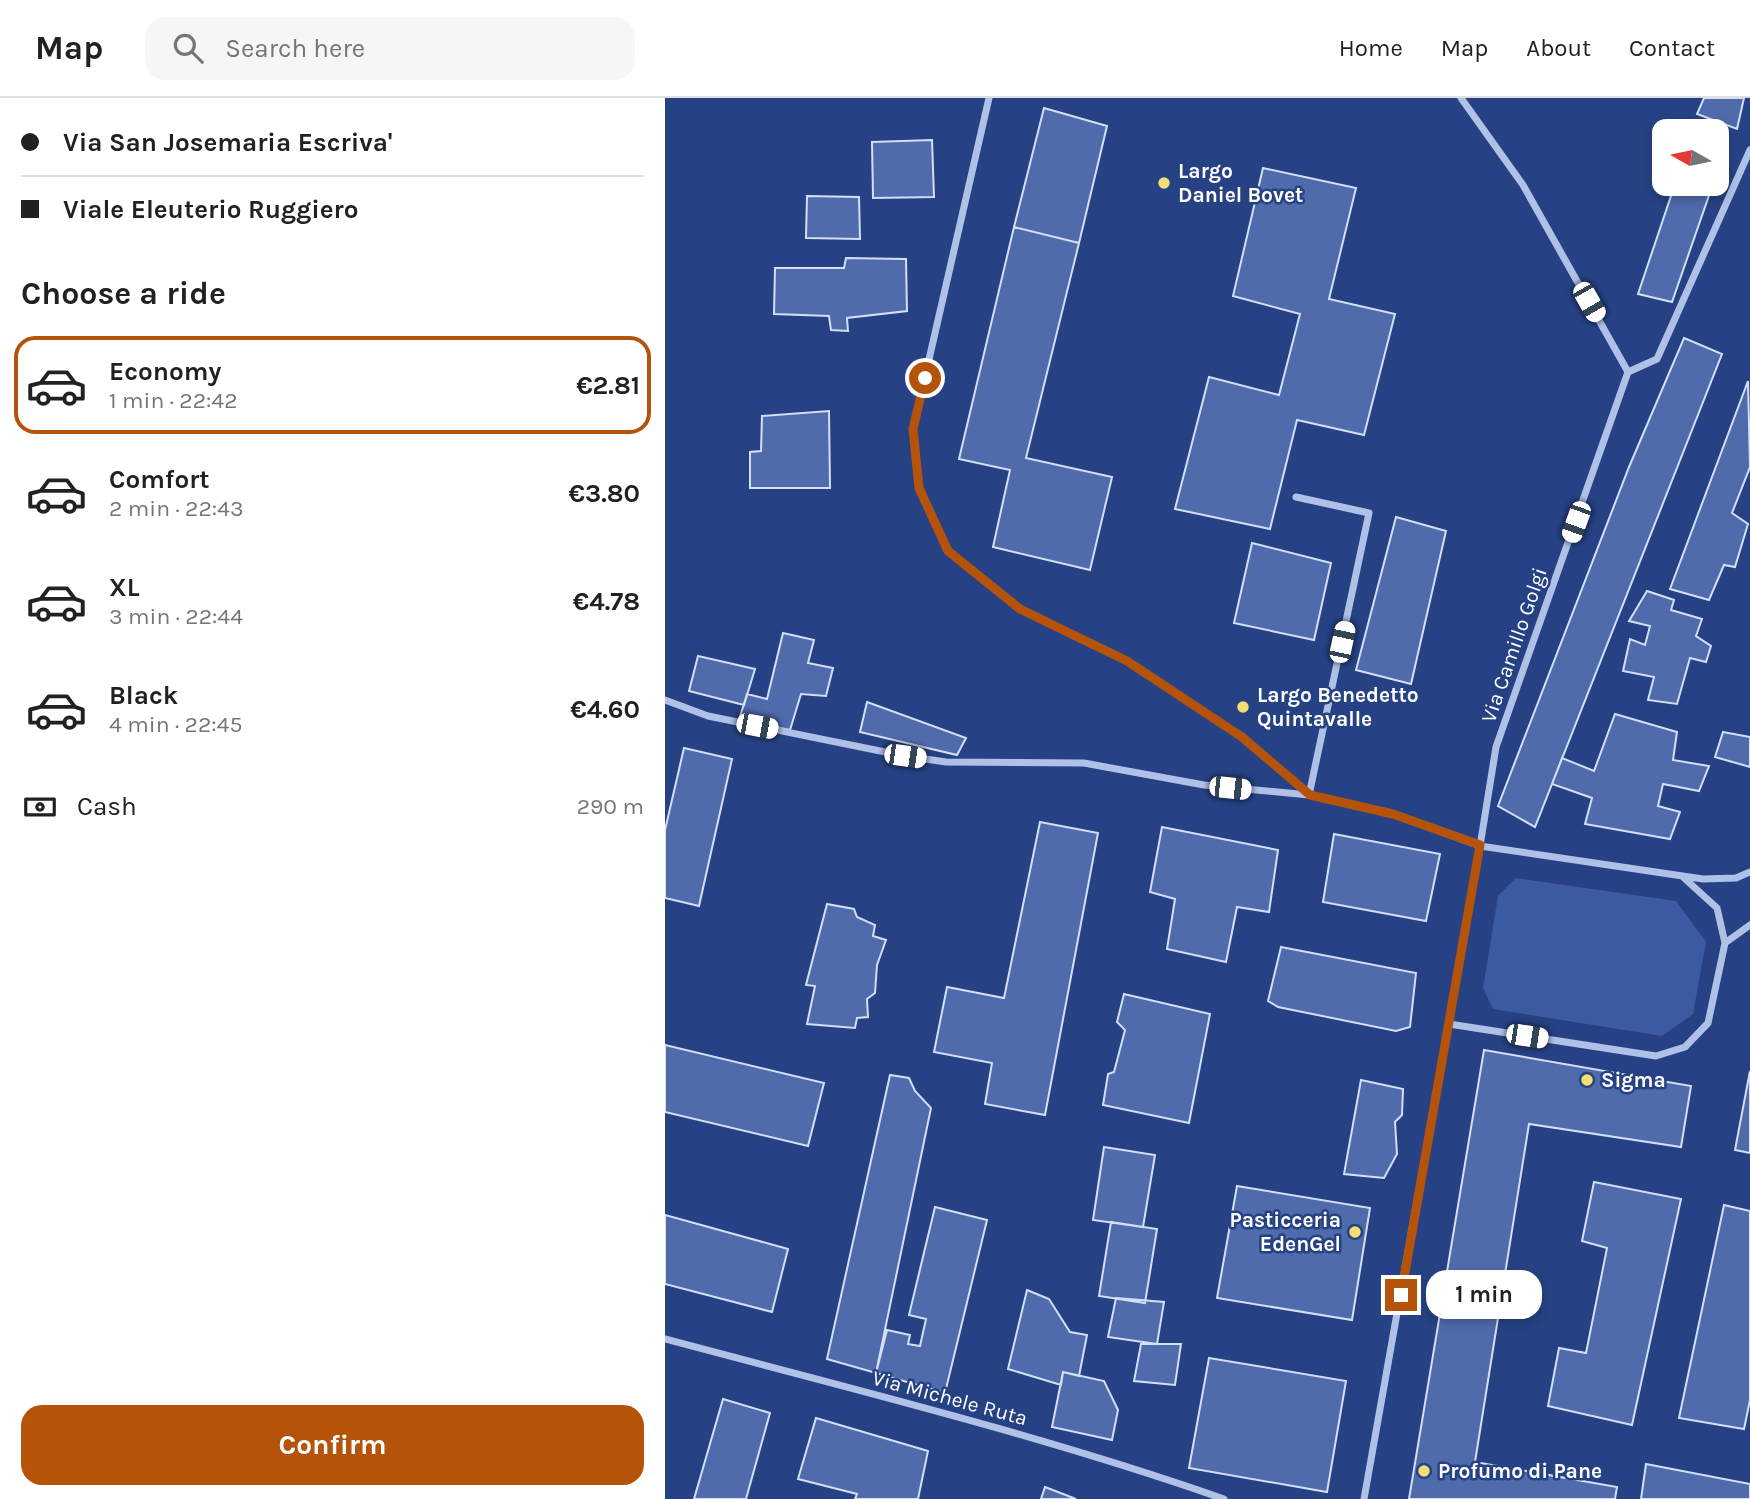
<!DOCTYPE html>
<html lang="en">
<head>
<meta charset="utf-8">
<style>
  body { margin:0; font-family:Karla,sans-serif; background:#f6f6f6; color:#202124; height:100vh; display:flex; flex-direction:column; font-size:26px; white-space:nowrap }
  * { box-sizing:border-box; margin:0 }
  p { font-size:23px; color:#757577 }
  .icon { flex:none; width:38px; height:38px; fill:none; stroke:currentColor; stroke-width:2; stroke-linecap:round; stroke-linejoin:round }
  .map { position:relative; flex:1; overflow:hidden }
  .side { display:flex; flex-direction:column; background:#fff; width:665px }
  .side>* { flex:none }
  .top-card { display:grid; align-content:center; height:154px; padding:0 21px; background:#fff }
  .needle { width:46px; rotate:279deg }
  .fabs { position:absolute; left:987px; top:21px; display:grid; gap:14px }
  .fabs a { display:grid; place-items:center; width:77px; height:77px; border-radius:14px; background:#fff; box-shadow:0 4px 10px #0003; font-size:35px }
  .end { position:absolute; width:32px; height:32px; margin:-16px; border:9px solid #b45309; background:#fff; box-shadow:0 0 0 4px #fff }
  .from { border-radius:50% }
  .bubble { position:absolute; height:49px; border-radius:21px; background:#fff; box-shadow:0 4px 10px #0003; font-size:23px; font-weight:700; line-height:49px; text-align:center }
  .car { position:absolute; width:21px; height:42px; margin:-21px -10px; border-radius:9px; box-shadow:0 0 5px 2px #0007; background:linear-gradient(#fff 24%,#345 0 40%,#fff 0 76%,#345 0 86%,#fff 0) }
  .top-card b { display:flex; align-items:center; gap:24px; height:66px; font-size:26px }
  .top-card b+b { border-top:2px solid #e0e0e0 }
  .top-card i { width:18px; height:18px; background:#202124 }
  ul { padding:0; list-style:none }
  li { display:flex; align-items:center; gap:21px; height:98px; margin:0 14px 10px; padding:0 7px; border:4px solid transparent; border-radius:21px }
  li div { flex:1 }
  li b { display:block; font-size:26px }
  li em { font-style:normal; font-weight:700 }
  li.on { border-color:#b45309 }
  li>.icon { width:63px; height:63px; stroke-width:1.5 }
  h2 { padding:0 21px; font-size:32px; line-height:84px }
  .pay { display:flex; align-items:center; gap:18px; height:77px; padding:0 21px; font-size:26px }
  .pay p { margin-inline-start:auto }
  .button { display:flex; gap:14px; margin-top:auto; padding:14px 21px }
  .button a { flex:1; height:80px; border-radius:21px; background:#b45309; color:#fff; font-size:28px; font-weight:700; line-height:80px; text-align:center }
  header { display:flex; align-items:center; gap:42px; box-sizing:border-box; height:98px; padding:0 35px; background:#fff; border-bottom:2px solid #e0e0e0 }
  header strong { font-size:33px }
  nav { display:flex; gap:38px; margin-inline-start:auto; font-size:24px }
  .search { width:490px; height:63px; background:#f6f6f6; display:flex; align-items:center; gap:18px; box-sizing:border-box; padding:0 24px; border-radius:21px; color:#757577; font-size:26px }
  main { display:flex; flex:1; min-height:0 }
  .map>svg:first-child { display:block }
  .green { fill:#3b5aa1 }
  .building { fill:#4f6bac; stroke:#d4def6; stroke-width:2 }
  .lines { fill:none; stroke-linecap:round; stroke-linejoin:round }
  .street { stroke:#b0c1e8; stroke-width:7 }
  .route { stroke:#b45309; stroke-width:9 }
  .poi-dot { fill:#f1de75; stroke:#264284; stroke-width:2.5 }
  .labels { text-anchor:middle; stroke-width:5; stroke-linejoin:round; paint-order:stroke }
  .poi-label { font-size:21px; font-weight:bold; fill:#fff; stroke:#264284; text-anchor:start }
  .street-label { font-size:21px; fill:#fff; stroke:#264284 }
</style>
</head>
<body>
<header>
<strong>Map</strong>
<div class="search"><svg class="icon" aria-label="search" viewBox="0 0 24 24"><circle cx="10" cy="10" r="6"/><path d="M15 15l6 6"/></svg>Search here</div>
<nav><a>Home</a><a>Map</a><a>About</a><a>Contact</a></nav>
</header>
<main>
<section class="side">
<div class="top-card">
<b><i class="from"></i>Via San Josemaria Escriva'</b>
<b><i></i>Viale Eleuterio Ruggiero</b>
</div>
<h2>Choose a ride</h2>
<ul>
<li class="on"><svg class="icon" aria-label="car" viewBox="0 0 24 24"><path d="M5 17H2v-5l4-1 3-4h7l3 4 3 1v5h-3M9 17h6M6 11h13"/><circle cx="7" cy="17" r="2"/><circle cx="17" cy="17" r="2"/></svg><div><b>Economy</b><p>1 min · 22:42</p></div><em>€2.81</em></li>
<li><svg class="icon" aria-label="car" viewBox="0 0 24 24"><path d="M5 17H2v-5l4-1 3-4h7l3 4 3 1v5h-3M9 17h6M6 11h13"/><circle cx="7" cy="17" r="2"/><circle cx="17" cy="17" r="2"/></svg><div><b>Comfort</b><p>2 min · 22:43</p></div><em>€3.80</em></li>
<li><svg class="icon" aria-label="car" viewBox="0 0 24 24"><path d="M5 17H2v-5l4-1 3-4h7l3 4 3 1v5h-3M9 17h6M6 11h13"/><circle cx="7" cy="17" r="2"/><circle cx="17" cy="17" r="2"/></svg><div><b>XL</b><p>3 min · 22:44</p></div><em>€4.78</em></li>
<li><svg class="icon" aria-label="car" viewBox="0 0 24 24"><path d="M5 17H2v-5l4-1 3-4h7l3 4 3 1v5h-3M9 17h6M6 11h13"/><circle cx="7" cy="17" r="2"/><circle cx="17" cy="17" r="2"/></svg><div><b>Black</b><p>4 min · 22:45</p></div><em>€4.60</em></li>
</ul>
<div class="pay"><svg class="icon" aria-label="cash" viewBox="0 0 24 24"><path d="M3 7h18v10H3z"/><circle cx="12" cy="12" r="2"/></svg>Cash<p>290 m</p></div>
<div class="button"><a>Confirm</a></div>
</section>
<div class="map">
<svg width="1085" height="1401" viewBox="0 0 1085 1401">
  <rect width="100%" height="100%" fill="#264284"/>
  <path class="green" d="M851,780l160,23 30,41 -13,72 -31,22 -169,-27 -10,-21 15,-92z"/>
  <path class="building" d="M1039,0h40l-7,31 -40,-15z
    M379,10l63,18 -28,117 -65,-16z
    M267,42l2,57 -61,1 -1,-56z
    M598,70l93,20 -27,111 66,15 -31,121 -67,-15 -27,109 -95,-20 34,-132 70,18 21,-81 -67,-18z
    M1010,86h38l-41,118 -34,-8z
    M142,98l52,1 1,42 -54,-1z
    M349,129l65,16 -53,215 86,19 -22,93 -97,-23 17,-77 -51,-11z
    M181,160l60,1 1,52 -60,7 1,13 -17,-1 -2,-14 -55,-2 1,-46h69z
    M1019,240l38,16 -187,473 -37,-21 131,-339z
    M1083,283l2,86 -18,46 16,11 -13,43 -11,-2 -15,35 -39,-11z
    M164,313l1,77h-80v-36l11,-1 1,-35z
    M731,419l50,14 -35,153 -55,-14z
    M587,445l79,20 -17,77 -80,-17z
    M982,493l27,9 -3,10 31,9 -6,17 15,10 -5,16 -16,-4 -13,46 -29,-4 6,-23 -31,-6 7,-32 15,6 5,-19 -21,-5z
    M118,535l31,7 -6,23 25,5 -7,28 -25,-2 -11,36 -51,-10 8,-26 20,5z
    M33,558l57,13 -11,36 -55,-14z
    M202,604l99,36 -9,17 -97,-23z
    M950,616l62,18 -4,28 36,6 -10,25 -36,-7 -5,22 22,6 -10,27 -85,-15 7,-26 -40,-14 10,-26 32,13z
    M1058,634l27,5v30l-35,-10z
    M19,650l48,11 -33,147 -34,-8v-68z
    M375,724l58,11 -53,282 -60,-11 7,-41 -58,-11 13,-65 57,11z
    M497,729l116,23 -9,62 -32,-5 -11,55 -59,-13 8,-50 -25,-7z
    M669,736l106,20 -14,67 -103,-19z
    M162,806l27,5 3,8 18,8 -2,11 13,4 -9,25 -2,28 -8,6 1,18 -11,1 -2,10 -48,-4 8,-38 -9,-1z
    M616,849l135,26 -6,54 -14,4 -118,-24 -10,-6z
    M459,896l86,20 -21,109 -86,-18 5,-31 6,-2 11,-42 -8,-8z
    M0,947l159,38 -16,63 -143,-34z
    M819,952l207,36 -10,61 -152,-23 -54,338 142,25 -2,12h-206z
    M1085,973v82l-15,-3z
    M225,977l19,3 6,13 16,17 -55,265 -49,-14z
    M696,982l42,9 -1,26 -7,7 2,32 -13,24 -40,-4z
    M439,1049l51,8 -12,72 -50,-7z
    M929,1084l87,17 -49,226 -84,-19 11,-58 27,5 21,-105 -25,-7z
    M572,1088l133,22 -18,112 -135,-22z
    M1059,1107l26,6v189l-6,29 -65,-11z
    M270,1109l52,13 -42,173 -69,-20 11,-43 23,5 -2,9 12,2 6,-27 -17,-4z
    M0,1117l123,34 -16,63 -107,-28z
    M446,1124l46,7 -12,74 -46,-7z
    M362,1192l22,9 21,33 17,3 -8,41 -16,-4 -2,13 -53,-16z
    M451,1200l48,4 -7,42 -49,-7z
    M476,1246h40l-6,41 -41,-4z
    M544,1260l137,23 -19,111 -138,-24z
    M398,1274l41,9 14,29 -6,30 -60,-13z
    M58,1301l47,14 -24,86h-52z
    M151,1320l112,33 -10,48h-63l2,-5 -59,-15z
    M981,1366l104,20v15h-109z
    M380,1389l31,12h-35z"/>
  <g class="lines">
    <path class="street" d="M324,0l-76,331 6,59 29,63 72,58 107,52 115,76 67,58 84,19 87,32 16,-99 132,-375 -105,-187 -62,-87
      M963,274l29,-13 93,-209
      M0,602l43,16 197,40 41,6 138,1 120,22 105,10 60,-282 -73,-16
      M1060,845l25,-18
      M784,926l207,32 29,-9 23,-24 17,-80 -8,-35 -34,-31
      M0,1241c187,50 376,96 559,160
      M699,1401l116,-653 223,33 33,-1 14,-6"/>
  </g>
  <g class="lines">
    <path class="route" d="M260,280l-12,51 6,59 29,63 72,58 107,52 115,76 68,58 83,19 87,31 -79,450"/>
  </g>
  <g class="poi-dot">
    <circle cx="499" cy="85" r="7"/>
    <circle cx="578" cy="609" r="7"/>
    <circle cx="922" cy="982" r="7"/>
    <circle cx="690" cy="1134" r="7"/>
    <circle cx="759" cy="1373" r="7"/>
  </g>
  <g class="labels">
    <g class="poi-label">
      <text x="513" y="80">Largo<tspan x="513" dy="24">Daniel Bovet</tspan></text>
      <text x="592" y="604">Largo Benedetto<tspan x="592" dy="24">Quintavalle</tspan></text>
      <text x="936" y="989">Sigma</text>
      <text x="676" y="1129" text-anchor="end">Pasticceria<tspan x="676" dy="24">EdenGel</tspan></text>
      <text x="773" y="1380">Profumo di Pane</text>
    </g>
    <g class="street-label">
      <text transform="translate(849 547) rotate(-71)" y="7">Via Camillo Golgi</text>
      <text transform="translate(285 1300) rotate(15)" y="7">Via Michele Ruta</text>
    </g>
  </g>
</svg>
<div class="fabs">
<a><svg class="needle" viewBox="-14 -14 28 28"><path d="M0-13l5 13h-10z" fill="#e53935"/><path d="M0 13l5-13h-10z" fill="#757577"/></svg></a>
</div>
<i class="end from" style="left:260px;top:280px"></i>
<i class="end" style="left:736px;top:1197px"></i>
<div class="bubble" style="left:761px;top:1172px;width:116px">1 min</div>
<i class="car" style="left:924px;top:204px;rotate:150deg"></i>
<i class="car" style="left:911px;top:424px;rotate:200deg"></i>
<i class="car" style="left:677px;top:544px;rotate:12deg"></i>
<i class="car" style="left:92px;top:628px;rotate:101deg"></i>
<i class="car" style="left:240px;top:658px;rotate:98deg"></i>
<i class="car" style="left:565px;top:690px;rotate:96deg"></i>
<i class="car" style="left:862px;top:938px;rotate:99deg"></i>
</div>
</main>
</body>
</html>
